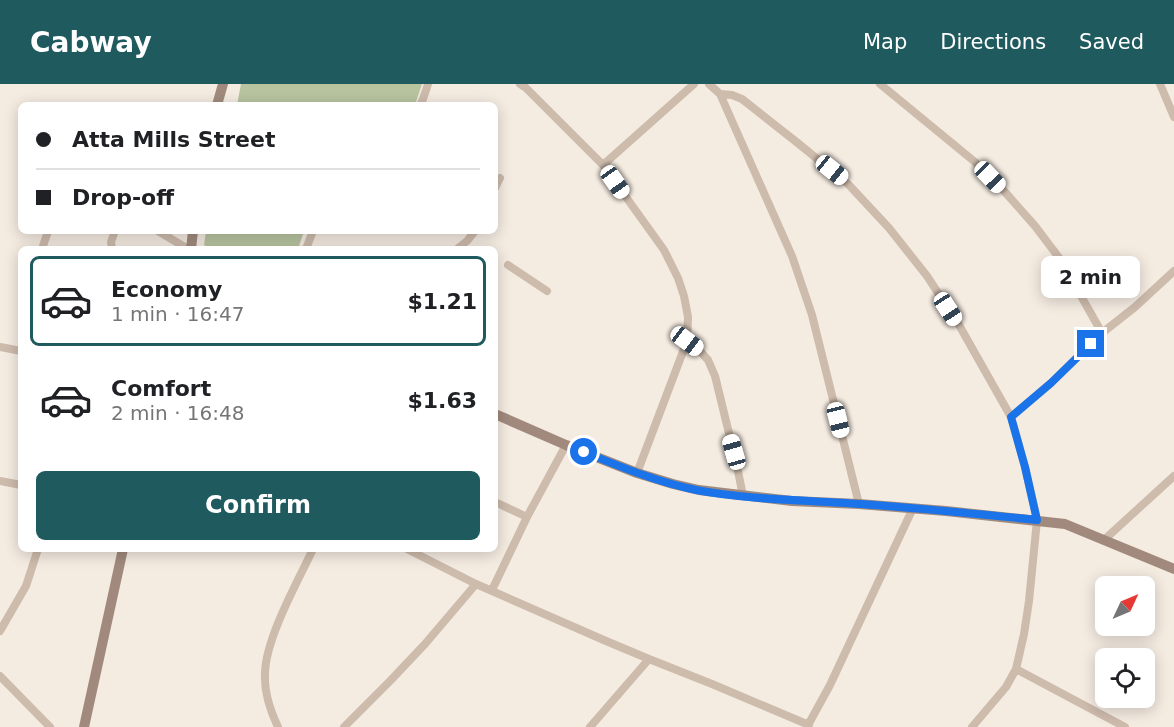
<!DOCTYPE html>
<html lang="en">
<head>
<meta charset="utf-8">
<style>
  body { margin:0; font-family:"DejaVu Sans",sans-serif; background:#f2f2f2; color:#202124; height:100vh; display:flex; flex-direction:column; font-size:22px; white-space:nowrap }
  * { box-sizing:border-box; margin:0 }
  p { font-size:20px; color:#757577 }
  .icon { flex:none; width:33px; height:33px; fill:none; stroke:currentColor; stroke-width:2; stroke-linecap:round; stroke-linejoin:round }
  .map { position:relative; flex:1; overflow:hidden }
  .details { position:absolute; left:18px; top:162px; width:480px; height:306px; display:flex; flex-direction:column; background:#fff; border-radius:9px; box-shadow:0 3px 15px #0003 }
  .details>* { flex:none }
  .guide { position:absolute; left:18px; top:18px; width:480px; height:132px; border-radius:9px; box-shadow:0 3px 15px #0003; display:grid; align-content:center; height:132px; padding:0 18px; background:#fff }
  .needle { width:39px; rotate:46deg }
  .buttons { position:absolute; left:1095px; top:492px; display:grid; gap:12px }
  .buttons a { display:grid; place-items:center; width:60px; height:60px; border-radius:9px; background:#fff; box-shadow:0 3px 15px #0003; font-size:30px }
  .end { position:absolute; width:27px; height:27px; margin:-14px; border:8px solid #1a73e8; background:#fff; box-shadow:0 0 0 3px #fff }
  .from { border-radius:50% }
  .bubble { position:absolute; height:42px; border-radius:9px; background:#fff; box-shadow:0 3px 15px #0003; font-size:20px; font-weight:600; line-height:42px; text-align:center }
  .car { position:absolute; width:18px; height:36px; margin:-18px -9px; border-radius:8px; box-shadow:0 0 4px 2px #0007; background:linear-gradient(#fff 24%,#345 0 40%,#fff 0 76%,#345 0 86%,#fff 0) }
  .guide b { display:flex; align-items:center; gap:21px; height:57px; font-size:22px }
  .guide b+b { border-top:2px solid #e0e0e0 }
  .guide i { width:15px; height:15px; background:#202124 }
  ul { padding:10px 0 0; list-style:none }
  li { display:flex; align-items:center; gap:18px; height:90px; margin:0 12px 9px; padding:0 6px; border:3px solid transparent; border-radius:9px }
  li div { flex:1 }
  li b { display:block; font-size:22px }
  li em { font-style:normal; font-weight:600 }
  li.current { border-color:#1f5a5e }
  li>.icon { width:54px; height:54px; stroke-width:1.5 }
  .cta { display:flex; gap:12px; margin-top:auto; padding:12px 18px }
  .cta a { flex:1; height:69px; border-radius:9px; background:#1f5a5e; color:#fff; font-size:24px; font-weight:600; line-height:69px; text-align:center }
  header { display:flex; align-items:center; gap:36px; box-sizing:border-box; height:84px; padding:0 30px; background:#1f5a5e; color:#fff }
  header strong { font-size:28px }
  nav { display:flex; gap:33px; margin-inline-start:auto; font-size:21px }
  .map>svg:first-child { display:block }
  .green { fill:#b8c4a0 }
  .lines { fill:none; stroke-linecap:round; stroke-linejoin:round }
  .street { stroke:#cdbbac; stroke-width:8 }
  .secondary { stroke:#a18a7d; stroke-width:10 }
  .route { stroke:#1a73e8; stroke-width:8 }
</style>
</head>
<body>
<header>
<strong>Cabway</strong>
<nav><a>Map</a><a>Directions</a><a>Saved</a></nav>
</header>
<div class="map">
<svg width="1174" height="643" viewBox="0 0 1174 643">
  <rect width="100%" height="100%" fill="#f4ebe1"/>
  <path class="green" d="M241,0h181l-7,21h-178z
    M206,147h98l-6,18h-86l-8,-4z"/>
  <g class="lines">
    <path class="street" d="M520,0l6,4 77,77 61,85 14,28 6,18 4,21 -1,24 -50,132
      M709,0l11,10 72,162 20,59 47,189
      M880,0l95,78 30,30 30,34 25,33 42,74
      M1160,0l14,33
      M720,10l12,1 10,4 57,45 49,40 41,44 38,48 32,49 52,92 14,50 12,53 -8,81 -5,33 -8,35 -10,18 -34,40
      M420,21l3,-6 5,-15
      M603,81l91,-81
      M495,104l5,-10
      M158,147l30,18
      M42,165l6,-18
      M112,165l-1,-7 4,-11
      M306,165l7,-18
      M457,165l10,-8 8,-10
      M508,181l39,26
      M687,257l12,9 9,10 7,16 22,90 6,30
      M0,263l21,4
      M1011,333l40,-34 51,-50 33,-26 39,-36
      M0,397l21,4
      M495,418l32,15
      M1105,455l69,-63
      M407,465l69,35 130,57 43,18 63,25 97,41
      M492,506l35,-73 39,-72
      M0,547l26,-45 12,-37
      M1016,585l109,58
      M0,592l50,51
      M278,643c-8,-17 -14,-35 -13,-53 0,-35 33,-93 48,-125
      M344,643l46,-46 35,-37 51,-60
      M590,643l59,-68
      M807,643l23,-42 83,-177"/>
    <path class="secondary" d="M217,21l6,-21
      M191,165l2,-18
      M495,330l71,31 71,28 36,11 26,6 93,11 67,3 87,7 119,13 109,45
      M84,643l39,-178"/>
  </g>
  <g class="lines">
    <path class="route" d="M584,368c37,15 73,30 112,38 54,10 110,10 164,14 59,4 118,10 177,16l-12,-53 -14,-50 40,-34 40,-39"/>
  </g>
</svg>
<div class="buttons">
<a><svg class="needle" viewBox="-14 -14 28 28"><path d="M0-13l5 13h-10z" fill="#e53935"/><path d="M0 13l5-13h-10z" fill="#757577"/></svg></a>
<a><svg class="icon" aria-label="locate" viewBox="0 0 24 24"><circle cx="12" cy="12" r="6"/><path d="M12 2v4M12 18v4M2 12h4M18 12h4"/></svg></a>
</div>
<i class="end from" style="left:584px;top:368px"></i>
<i class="end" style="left:1091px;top:260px"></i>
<div class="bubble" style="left:1041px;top:172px;width:99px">2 min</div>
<i class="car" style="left:832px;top:86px;rotate:129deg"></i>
<i class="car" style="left:990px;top:93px;rotate:136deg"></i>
<i class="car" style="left:615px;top:98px;rotate:145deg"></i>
<i class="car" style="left:948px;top:225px;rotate:147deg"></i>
<i class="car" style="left:687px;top:257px;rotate:127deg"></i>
<i class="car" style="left:838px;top:336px;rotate:166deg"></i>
<i class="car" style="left:734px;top:368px;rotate:344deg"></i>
<div class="guide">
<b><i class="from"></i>Atta Mills Street</b>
<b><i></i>Drop-off</b>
</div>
<section class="details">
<ul>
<li class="current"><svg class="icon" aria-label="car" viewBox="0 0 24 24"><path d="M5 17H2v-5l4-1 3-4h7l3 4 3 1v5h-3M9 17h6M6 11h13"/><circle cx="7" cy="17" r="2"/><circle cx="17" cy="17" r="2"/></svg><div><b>Economy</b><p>1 min · 16:47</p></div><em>$1.21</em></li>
<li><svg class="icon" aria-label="car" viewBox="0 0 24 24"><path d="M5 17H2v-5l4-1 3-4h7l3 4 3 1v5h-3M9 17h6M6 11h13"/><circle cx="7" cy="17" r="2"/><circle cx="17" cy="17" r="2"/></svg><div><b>Comfort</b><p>2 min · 16:48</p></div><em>$1.63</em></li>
</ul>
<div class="cta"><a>Confirm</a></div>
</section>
</div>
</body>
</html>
